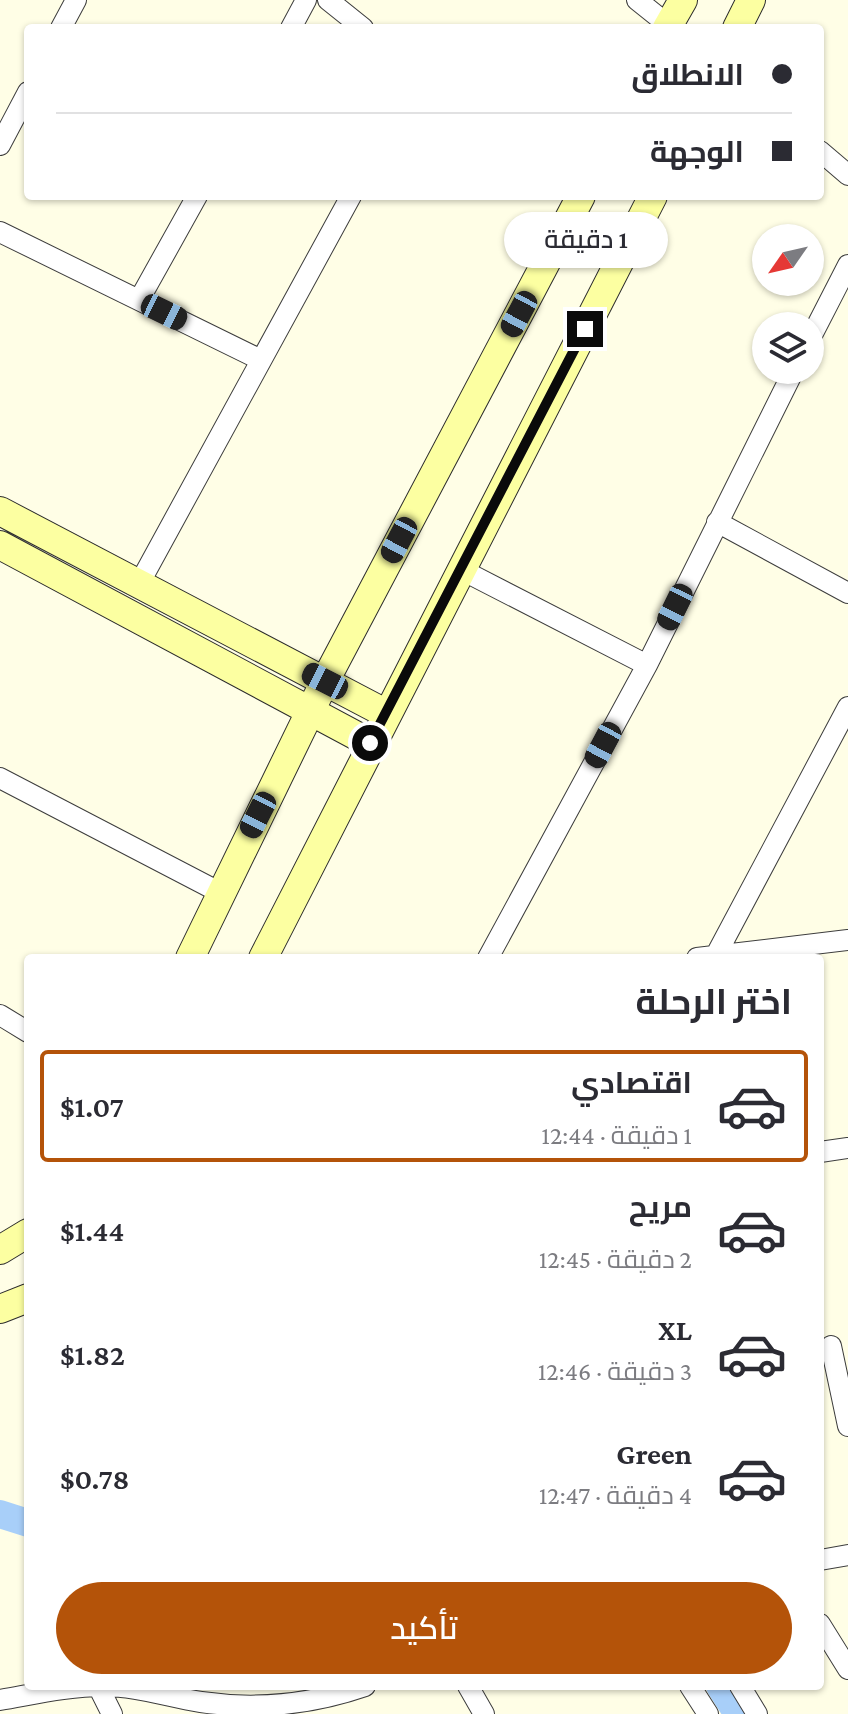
<!DOCTYPE html>
<html lang="ar">
<head>
<meta charset="utf-8">
<style>
  body { margin:0; font-family:"Crimson Pro",Cairo,serif; background:#f7f7f7; color:#2b2b33; direction:rtl; height:100vh; display:flex; flex-direction:column; font-size:30px; white-space:nowrap }
  * { box-sizing:border-box; margin:0 }
  p { font-size:26px; color:#7c7c81 }
  .icon { flex:none; width:44px; height:44px; fill:none; stroke:currentColor; stroke-width:2; stroke-linecap:round; stroke-linejoin:round }
  .map { position:relative; flex:1; overflow:hidden; direction:ltr }
  .side { position:absolute; left:24px; top:954px; width:800px; height:736px; display:flex; flex-direction:column; background:#fff; border-radius:8px; box-shadow:0 2px 6px #0004; direction:rtl }
  .side>* { flex:none }
  .guide { position:absolute; left:24px; top:24px; width:800px; height:176px; border-radius:8px; box-shadow:0 2px 6px #0004; direction:rtl; display:grid; align-content:center; height:176px; padding:0 32px; background:#fff }
  .needle { width:52px; rotate:236deg }
  .tools { position:absolute; left:752px; top:224px; display:grid; gap:16px }
  .tools a { display:grid; place-items:center; width:72px; height:72px; border-radius:50%; background:#fff; box-shadow:0 2px 6px #0004; font-size:40px }
  .end { position:absolute; width:36px; height:36px; margin:-18px; border:10px solid #0a0a0a; background:#fff; box-shadow:0 0 0 4px #fff }
  .from { border-radius:50% }
  .bubble { position:absolute; height:56px; border-radius:28px; background:#fff; box-shadow:0 2px 6px #0004; font-size:26px; font-weight:600; line-height:56px; text-align:center; direction:rtl }
  .car { position:absolute; width:24px; height:48px; margin:-24px -12px; border-radius:10px; box-shadow:0 0 6px 2px #0007; background:linear-gradient(#222 24%,#8ab4d8 0 40%,#222 0 76%,#8ab4d8 0 86%,#222 0) }
  .guide b { display:flex; align-items:center; gap:28px; height:76px; font-size:30px }
  .guide b+b { border-top:2px solid #e1e1e2 }
  .guide i { width:20px; height:20px; background:#2b2b33 }
  ul { padding:0; list-style:none }
  li { display:flex; align-items:center; gap:24px; height:112px; margin:0 16px 12px; padding:0 16px; border:4px solid transparent; border-radius:8px }
  li div { flex:1 }
  li b { display:block; font-size:30px }
  li em { font-style:normal; font-weight:600 }
  li.on { border-color:#b45309 }
  li>.icon { width:72px; height:72px; stroke-width:1.5 }
  h2 { padding:0 32px; font-size:36px; line-height:96px }
  .primary-button { display:flex; gap:16px; margin-top:auto; padding:16px 32px }
  .primary-button a { flex:1; height:92px; border-radius:48px; background:#b45309; color:#fff; font-size:32px; font-weight:600; line-height:92px; text-align:center }
  .map>svg:first-child { display:block }
  .lines { fill:none; stroke-linecap:round; stroke-linejoin:round }
  .canal { stroke:#a8cff9; stroke-width:28 }
  .street-casing { stroke:#3d3d3d; stroke-width:22 }
  .secondary-casing { stroke:#2c2c2c; stroke-width:30 }
  .street { stroke:#fff; stroke-width:20 }
  .secondary { stroke:#fcffa1; stroke-width:28 }
  .route { stroke:#0a0a0a; stroke-width:10 }
</style>
</head>
<body>
<div class="map">
<svg width="848" height="1714" viewBox="0 0 848 1714">
  <rect width="100%" height="100%" fill="#fffee6"/>
  <g class="lines">
    <path class="canal" d="M0,1514l28,9
      M720,1686l18,28"/>
    <g class="street-casing">
      <path id="street" d="M328,0l35,28
        M637,0l35,28
        M61,28l15,-28
        M291,28l15,-28
        M0,145l28,-53
        M820,151l28,24
        M0,232l261,128
        M139,300l58,-104
        M810,339l38,-74
        M717,522l131,71
        M462,570l185,95
        M139,584l212,-388
        M0,778l219,114
        M716,955l132,-248
        M488,958l159,-293 147,-295
        M697,958l151,-18
        M0,1015l28,17
        M820,1152l28,-4
        M831,1346l17,80
        M820,1560l28,-5
        M820,1624l28,45
        M98,1686l14,28
        M468,1686l16,28
        M690,1686l18,28
        M740,1686l17,28
        M0,1700c35,-6 68,-14 104,-14 33,0 64,11 97,16 55,8 112,2 164,-16"/>
    </g>
    <g class="secondary-casing">
      <path id="secondary" d="M667,28l16,-28
        M737,28l14,-28
        M0,511l385,202
        M0,545l370,198
        M190,958l135,-277 256,-485
        M263,958l390,-762
        M0,1250l28,-17
        M0,1309l28,-11"/>
    </g>
    <use href="#street" class="street"/>
    <use href="#secondary" class="secondary"/>
  </g>
  <g class="lines">
    <path class="route" d="M370,743l215,-414"/>
  </g>
</svg>
<div class="tools">
<a><svg class="needle" viewBox="-14 -14 28 28"><path d="M0-13l5 13h-10z" fill="#e53935"/><path d="M0 13l5-13h-10z" fill="#7c7c81"/></svg></a>
<a><svg class="icon" aria-label="layers" viewBox="0 0 24 24"><path d="M12 4l9 5-9 5-9-5zM3 14l9 5 9-5"/></svg></a>
</div>
<i class="end from" style="left:370px;top:743px"></i>
<i class="end" style="left:585px;top:329px"></i>
<div class="bubble" style="left:504px;top:212px;width:164px">1 دقيقة</div>
<i class="car" style="left:164px;top:312px;rotate:116deg"></i>
<i class="car" style="left:519px;top:314px;rotate:208deg"></i>
<i class="car" style="left:399px;top:540px;rotate:208deg"></i>
<i class="car" style="left:675px;top:607px;rotate:206deg"></i>
<i class="car" style="left:325px;top:681px;rotate:297deg"></i>
<i class="car" style="left:603px;top:745px;rotate:208deg"></i>
<i class="car" style="left:258px;top:815px;rotate:207deg"></i>
<div class="guide">
<b><i class="from"></i>الانطلاق</b>
<b><i></i>الوجهة</b>
</div>
<section class="side">
<h2>اختر الرحلة</h2>
<ul>
<li class="on"><svg class="icon" aria-label="car" viewBox="0 0 24 24"><path d="M5 17H2v-5l4-1 3-4h7l3 4 3 1v5h-3M9 17h6M6 11h13"/><circle cx="7" cy="17" r="2"/><circle cx="17" cy="17" r="2"/></svg><div><b>اقتصادي</b><p>1 دقيقة · 12:44</p></div><em>$1.07</em></li>
<li><svg class="icon" aria-label="car" viewBox="0 0 24 24"><path d="M5 17H2v-5l4-1 3-4h7l3 4 3 1v5h-3M9 17h6M6 11h13"/><circle cx="7" cy="17" r="2"/><circle cx="17" cy="17" r="2"/></svg><div><b>مريح</b><p>2 دقيقة · 12:45</p></div><em>$1.44</em></li>
<li><svg class="icon" aria-label="car" viewBox="0 0 24 24"><path d="M5 17H2v-5l4-1 3-4h7l3 4 3 1v5h-3M9 17h6M6 11h13"/><circle cx="7" cy="17" r="2"/><circle cx="17" cy="17" r="2"/></svg><div><b>XL</b><p>3 دقيقة · 12:46</p></div><em>$1.82</em></li>
<li><svg class="icon" aria-label="car" viewBox="0 0 24 24"><path d="M5 17H2v-5l4-1 3-4h7l3 4 3 1v5h-3M9 17h6M6 11h13"/><circle cx="7" cy="17" r="2"/><circle cx="17" cy="17" r="2"/></svg><div><b>Green</b><p>4 دقيقة · 12:47</p></div><em>$0.78</em></li>
</ul>
<div class="primary-button"><a>تأكيد</a></div>
</section>
</div>
</body>
</html>
